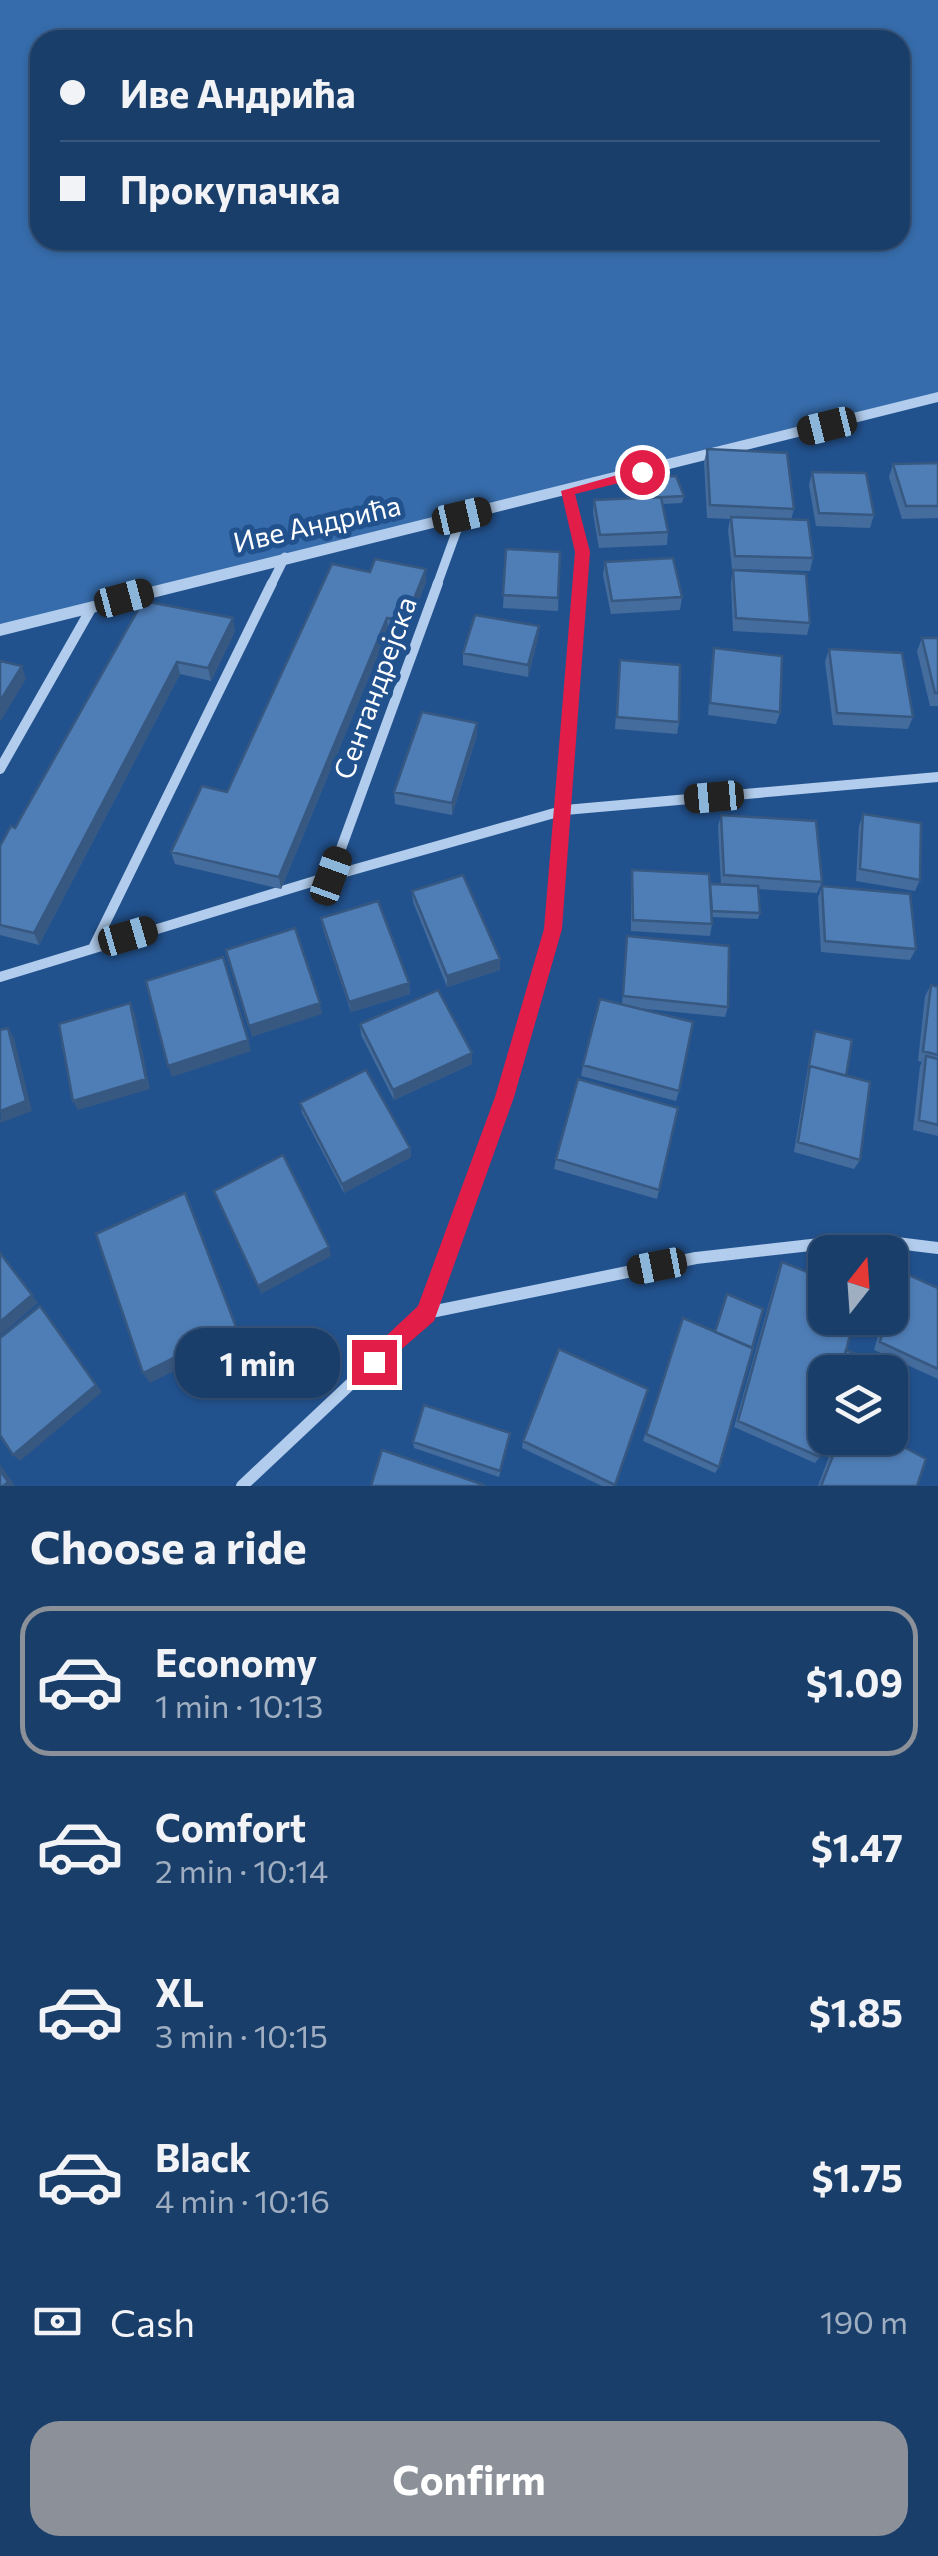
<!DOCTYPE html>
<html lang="en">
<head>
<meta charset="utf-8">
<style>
  body { margin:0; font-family:Commissioner,sans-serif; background:#234570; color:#f1f3f6; height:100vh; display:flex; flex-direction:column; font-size:38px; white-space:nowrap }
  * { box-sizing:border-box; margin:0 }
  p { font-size:32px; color:#9faec1 }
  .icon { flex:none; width:55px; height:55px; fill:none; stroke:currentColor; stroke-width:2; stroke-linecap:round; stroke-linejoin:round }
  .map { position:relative; height:1486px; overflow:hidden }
  .sheet { display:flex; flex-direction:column; background:#1a3e6a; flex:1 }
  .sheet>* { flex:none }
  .guide { position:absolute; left:30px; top:30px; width:880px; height:220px; border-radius:30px; box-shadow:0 2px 8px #0004,0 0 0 2px #38577e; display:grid; align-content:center; height:220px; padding:0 30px; background:#1a3e6a }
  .needle { width:65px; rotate:17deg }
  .fabs { position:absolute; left:808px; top:1235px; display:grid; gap:20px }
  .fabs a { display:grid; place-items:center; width:100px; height:100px; border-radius:20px; background:#1a3e6a; box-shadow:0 2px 8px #0004,0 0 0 2px #38577e; font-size:50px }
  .end { position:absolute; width:45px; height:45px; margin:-22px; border:12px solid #e11d48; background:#fff; box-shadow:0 0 0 5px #fff }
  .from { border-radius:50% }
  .bubble { position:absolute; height:70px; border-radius:30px; background:#1a3e6a; box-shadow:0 2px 8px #0004,0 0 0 2px #38577e; font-size:32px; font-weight:700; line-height:70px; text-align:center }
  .car { position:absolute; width:30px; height:60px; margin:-30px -15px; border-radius:12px; box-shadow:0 0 8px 2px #0007; background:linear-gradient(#222 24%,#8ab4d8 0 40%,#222 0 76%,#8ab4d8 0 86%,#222 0) }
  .guide b { display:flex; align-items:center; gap:35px; height:95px; font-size:38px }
  .guide b+b { border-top:2px solid #38577e }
  .guide i { width:25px; height:25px; background:#f1f3f6 }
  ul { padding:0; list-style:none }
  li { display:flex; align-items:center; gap:30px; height:150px; margin:0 20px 15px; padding:0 10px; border:5px solid transparent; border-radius:30px }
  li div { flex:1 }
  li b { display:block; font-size:38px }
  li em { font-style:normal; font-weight:700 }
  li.current { border-color:#8c9099 }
  li>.icon { width:90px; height:90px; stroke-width:1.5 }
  h2 { padding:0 30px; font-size:45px; line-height:120px }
  .pay { display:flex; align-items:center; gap:25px; height:110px; padding:0 30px; font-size:38px }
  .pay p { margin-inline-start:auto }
  .action { display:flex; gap:20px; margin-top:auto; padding:20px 30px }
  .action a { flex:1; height:115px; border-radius:30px; background:#8c9099; color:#fff; font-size:40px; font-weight:700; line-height:115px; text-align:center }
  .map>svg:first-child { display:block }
  .green { fill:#366cab; fill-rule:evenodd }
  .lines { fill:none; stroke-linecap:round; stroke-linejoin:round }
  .minor-far2 { stroke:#b1ccec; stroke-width:9 }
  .minor-far1 { stroke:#b1ccec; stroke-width:10 }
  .minor { stroke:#b1ccec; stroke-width:12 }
  .tertiary { fill:#b1ccec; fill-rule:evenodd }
  .wall { fill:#446c9d }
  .shaded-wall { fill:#375880 }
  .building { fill:#4f7eb7; stroke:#375880; stroke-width:2.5 }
  .route { fill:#e11d48 }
  .labels { text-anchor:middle; stroke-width:10; stroke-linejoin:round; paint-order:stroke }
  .street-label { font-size:28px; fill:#fff; stroke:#22528e }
</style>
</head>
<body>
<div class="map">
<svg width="938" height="1486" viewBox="0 0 938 1486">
  <rect width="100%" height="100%" fill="#22528e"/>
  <path class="green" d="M0,0h938v397l-938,233zM40,40h860v200h-860z"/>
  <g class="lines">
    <path class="minor-far2" d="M568,491l15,61 -3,33
      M271,585l14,-28
      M437,585l25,-69"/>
    <path class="minor-far1" d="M0,769l92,-162
      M331,876l107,-293
      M94,946l178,-363
      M0,977l331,-101 234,-66 373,-33
      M536,988l17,-59 28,-346"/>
    <path class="minor" d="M426,1313l270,-55 168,-19 74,9
      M242,1486l184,-173 79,-216 32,-112"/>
    <path class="tertiary" d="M938,392v10l-938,234v-12z"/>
  </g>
  <path class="wall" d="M707,449l87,60 -3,11 22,38 -3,13 -78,-2 -4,-39 2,-11 -23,-1 -3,-56z
    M938,463v55l-36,1 -13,-42 4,-13z
    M812,472l62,43 -4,13 -54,-2 -7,-41z
    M640,479l44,17 -2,7 -19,1 5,28 -1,13 -68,3 -6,-35 1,-13 49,-2 -4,-13z
    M506,549l54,3 -2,59 -55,-3z
    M605,562l77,35 -2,13 -69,4 -8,-39z
    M733,570l77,53 -3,12 -74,-4 -2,-49z
    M370,572l56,10 -21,52 -17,-3 -107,258 -106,-25 -4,-12 56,-60z
    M143,601l92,30 -24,50 -31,-7 -141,271 -39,-10v-89l15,-18z
    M539,626l-1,12 -10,39 -65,-12v-12z
    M922,638h16v68h-8l-13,-55z
    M714,648l66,64 -4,12 -68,-9 4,-54z
    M829,649l84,68 -5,12 -75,-4 -8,-63z
    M620,660l59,62 -2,12 -62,-5z
    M477,723v12l-25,80 -57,-11 -1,-12z
    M863,814l57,66 -5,11 -59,-10 3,-55z
    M721,815l101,67 -5,11 -59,-4 2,24 -2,6 -46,-2v7l-2,12 -79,-5v-49l1,-12 89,14 -3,-58z
    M822,886l94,63 -6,11 -89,-8 -3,-54z
    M412,891l88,79 -53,17 -34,-85z
    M321,918l88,65 1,11 -59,18 -28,-83z
    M627,936l101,71 -3,10 -88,-9 42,83 -3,10 -95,-25 2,-11 39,-61z
    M931,985l7,2v149l-25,-6 7,-64 2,-4 -4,-1 7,-65z
    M360,1024l112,40 -78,36 -33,-65z
    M815,1031l31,45 14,84 -6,9 -60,-17 19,-116z
    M300,1103l110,45 1,9 -67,36 -42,-80z
    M678,1108l-21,91 -103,-30 2,-10z
    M782,1262l64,88 -21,22 -5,85 -5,6 -81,-36 44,-156z
    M900,1271l38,17v91l-64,-29 9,-32h7v-25l4,-14z
    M680,1326l39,141 -4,6 -72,-32z
    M836,1438h51l30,48h-99z
    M509,1439l-10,38 -85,-29 -1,-6z
    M523,1441l92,45h-13l-80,-38z"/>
  <path class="shaded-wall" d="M426,569v13l-21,52v-13z
    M233,618l2,13 -24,50 -3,-13z
    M387,618l1,13 -107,258 -2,-12z
    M539,626l-1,12 -10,39v-12z
    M177,662l3,12 -141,271 -5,-12z
    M22,666l4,13 -26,43v-21z
    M477,723v12l-25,80v-12z
    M500,959v11l-53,17v-11z
    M409,983l1,11 -59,18 -2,-10z
    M130,1003l5,11 15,75 -72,21 -5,-9z
    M320,1003l2,11 -70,23 -3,-11z
    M8,1028l6,10 18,73 -32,12z
    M248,1040l3,11 -79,26 -4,-11z
    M472,1053v11l-78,36 -1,-10z
    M410,1148l1,9 -67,36 -2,-9z
    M191,1206l50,132 -91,45 -7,-10z
    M329,1247l2,9 -70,38 -3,-8z
    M7,1262l31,41 -38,33v-14z
    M40,1306l62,86 -82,69 -7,-6z
    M0,1464l15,22h-12z"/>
  <path class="building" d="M707,449l80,4 7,56 -84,-4z
    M938,463v43h-32l-13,-42z
    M812,472l54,1 8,42 -55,-2z
    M676,476l8,20 -38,2 -6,-19z
    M661,497l7,35 -68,3 -6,-35z
    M731,517l77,3 5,38 -78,-2z
    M506,549l54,3 -2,46 -55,-3z
    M673,558l9,39 -70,4 -7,-39z
    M375,559l51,10 -21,52 -18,-3 -108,259 -108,-25 31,-66 25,6 105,-228 38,8z
    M733,570l73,4 4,49 -74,-5z
    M143,601l90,17 -25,50 -31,-6 -143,271 -34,-8v-79l11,-20 4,2z
    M475,615l64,11 -11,39 -65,-12z
    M922,638h16v55h-3z
    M714,648l68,8 -2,56 -70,-9z
    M829,649l73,4 11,64 -76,-4z
    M620,660l60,5 -1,57 -62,-5z
    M0,661l22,5 -22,35z
    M422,712l55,11 -25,80 -58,-11z
    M863,814l58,9 -1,57 -60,-11z
    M721,815l95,6 6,61 -98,-7z
    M632,870l77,4 3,50 -79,-4z
    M463,875l37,84 -53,17 -35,-85z
    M710,884l48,2 2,27 -48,-2z
    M822,886l88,8 6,55 -91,-8z
    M378,901l31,82 -60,19 -28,-84z
    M295,928l25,75 -71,23 -23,-76z
    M627,936l102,10 -1,61 -105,-11z
    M223,957l25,83 -80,26 -22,-85z
    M931,985l7,2v68l-15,-4z
    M438,990l34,63 -79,37 -33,-66z
    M600,999l93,23 -14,69 -96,-26z
    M130,1003l16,76 -73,22 -14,-77z
    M8,1028l18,73 -26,10v-81z
    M815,1031l37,9 -6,36 -36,-10 -2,5z
    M926,1056l12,3v66l-19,-5z
    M810,1066l60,16 -10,78 -62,-18z
    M366,1070l44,78 -68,36 -42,-81z
    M578,1079l100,29 -19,82 -103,-31z
    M283,1155l46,92 -71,39 -44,-95z
    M185,1193l51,134 -93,46 -47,-139z
    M0,1253l32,42 -32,27z
    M782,1262l43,17v39h29l-13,54h-16v66l-5,19 -82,-36z
    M900,1271l38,17v81l-58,-27 7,-24h3v-12z
    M727,1294l36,15 -11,39 -37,-16z
    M40,1306l56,79 -83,70 -13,-20v-97z
    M683,1318l70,30 -34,119 -73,-33z
    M559,1349l89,40 -33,96 -92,-44z
    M846,1350l40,16 -2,6h-43z
    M424,1405l86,28 -10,38 -87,-29z
    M840,1438h47l39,21 -9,27h-96z
    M382,1450l102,35v1h-113z
    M0,1470l8,12 -5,4h-3z"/>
  <path class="route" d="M642,468l5,1v7l-72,18 15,58 -28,377 -48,168 -80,224 -60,52 -8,-3 -3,-8 3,-7 52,-49 77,-209 49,-168 31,-377 -14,-61z"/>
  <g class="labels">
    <g class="street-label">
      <text transform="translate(317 524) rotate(-13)" y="10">Иве Андрића</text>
      <text transform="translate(375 688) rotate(-70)" y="10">Сентандрејска</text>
    </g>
  </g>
</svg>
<div class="fabs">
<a><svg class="needle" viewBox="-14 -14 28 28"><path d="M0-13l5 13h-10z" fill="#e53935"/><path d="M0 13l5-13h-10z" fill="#9faec1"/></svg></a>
<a><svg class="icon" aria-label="layers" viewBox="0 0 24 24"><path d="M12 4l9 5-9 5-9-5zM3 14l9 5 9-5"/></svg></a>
</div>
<i class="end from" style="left:642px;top:472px"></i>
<i class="end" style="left:374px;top:1362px"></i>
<div class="bubble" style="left:175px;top:1328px;width:165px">1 min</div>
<i class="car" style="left:827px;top:426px;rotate:256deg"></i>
<i class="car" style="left:462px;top:516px;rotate:77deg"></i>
<i class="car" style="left:124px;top:598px;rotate:75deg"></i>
<i class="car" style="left:714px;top:797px;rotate:265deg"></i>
<i class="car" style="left:331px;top:876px;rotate:20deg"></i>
<i class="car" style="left:128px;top:936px;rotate:74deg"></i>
<i class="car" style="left:657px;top:1266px;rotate:259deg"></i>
<div class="guide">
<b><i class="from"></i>Иве Андрића</b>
<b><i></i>Прокупачка</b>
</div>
</div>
<section class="sheet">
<h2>Choose a ride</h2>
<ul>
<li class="current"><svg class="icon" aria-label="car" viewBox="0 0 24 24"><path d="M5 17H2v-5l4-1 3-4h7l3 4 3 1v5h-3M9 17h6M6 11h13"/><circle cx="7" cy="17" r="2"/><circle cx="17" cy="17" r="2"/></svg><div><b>Economy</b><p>1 min · 10:13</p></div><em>$1.09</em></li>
<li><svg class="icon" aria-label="car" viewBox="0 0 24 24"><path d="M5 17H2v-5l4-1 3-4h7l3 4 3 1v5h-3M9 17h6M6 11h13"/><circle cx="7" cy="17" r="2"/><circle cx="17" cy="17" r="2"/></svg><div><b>Comfort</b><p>2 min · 10:14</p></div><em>$1.47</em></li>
<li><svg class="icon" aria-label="car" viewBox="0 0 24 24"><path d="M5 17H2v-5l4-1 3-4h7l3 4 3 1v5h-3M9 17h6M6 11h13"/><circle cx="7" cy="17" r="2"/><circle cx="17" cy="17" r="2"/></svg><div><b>XL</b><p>3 min · 10:15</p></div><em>$1.85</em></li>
<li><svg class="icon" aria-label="car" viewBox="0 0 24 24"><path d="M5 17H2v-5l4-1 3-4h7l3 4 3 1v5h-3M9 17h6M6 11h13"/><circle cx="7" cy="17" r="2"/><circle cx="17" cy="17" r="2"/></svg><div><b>Black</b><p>4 min · 10:16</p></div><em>$1.75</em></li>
</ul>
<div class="pay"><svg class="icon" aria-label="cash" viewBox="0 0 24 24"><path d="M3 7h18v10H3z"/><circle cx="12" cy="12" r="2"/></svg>Cash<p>190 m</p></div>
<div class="action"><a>Confirm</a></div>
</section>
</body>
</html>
